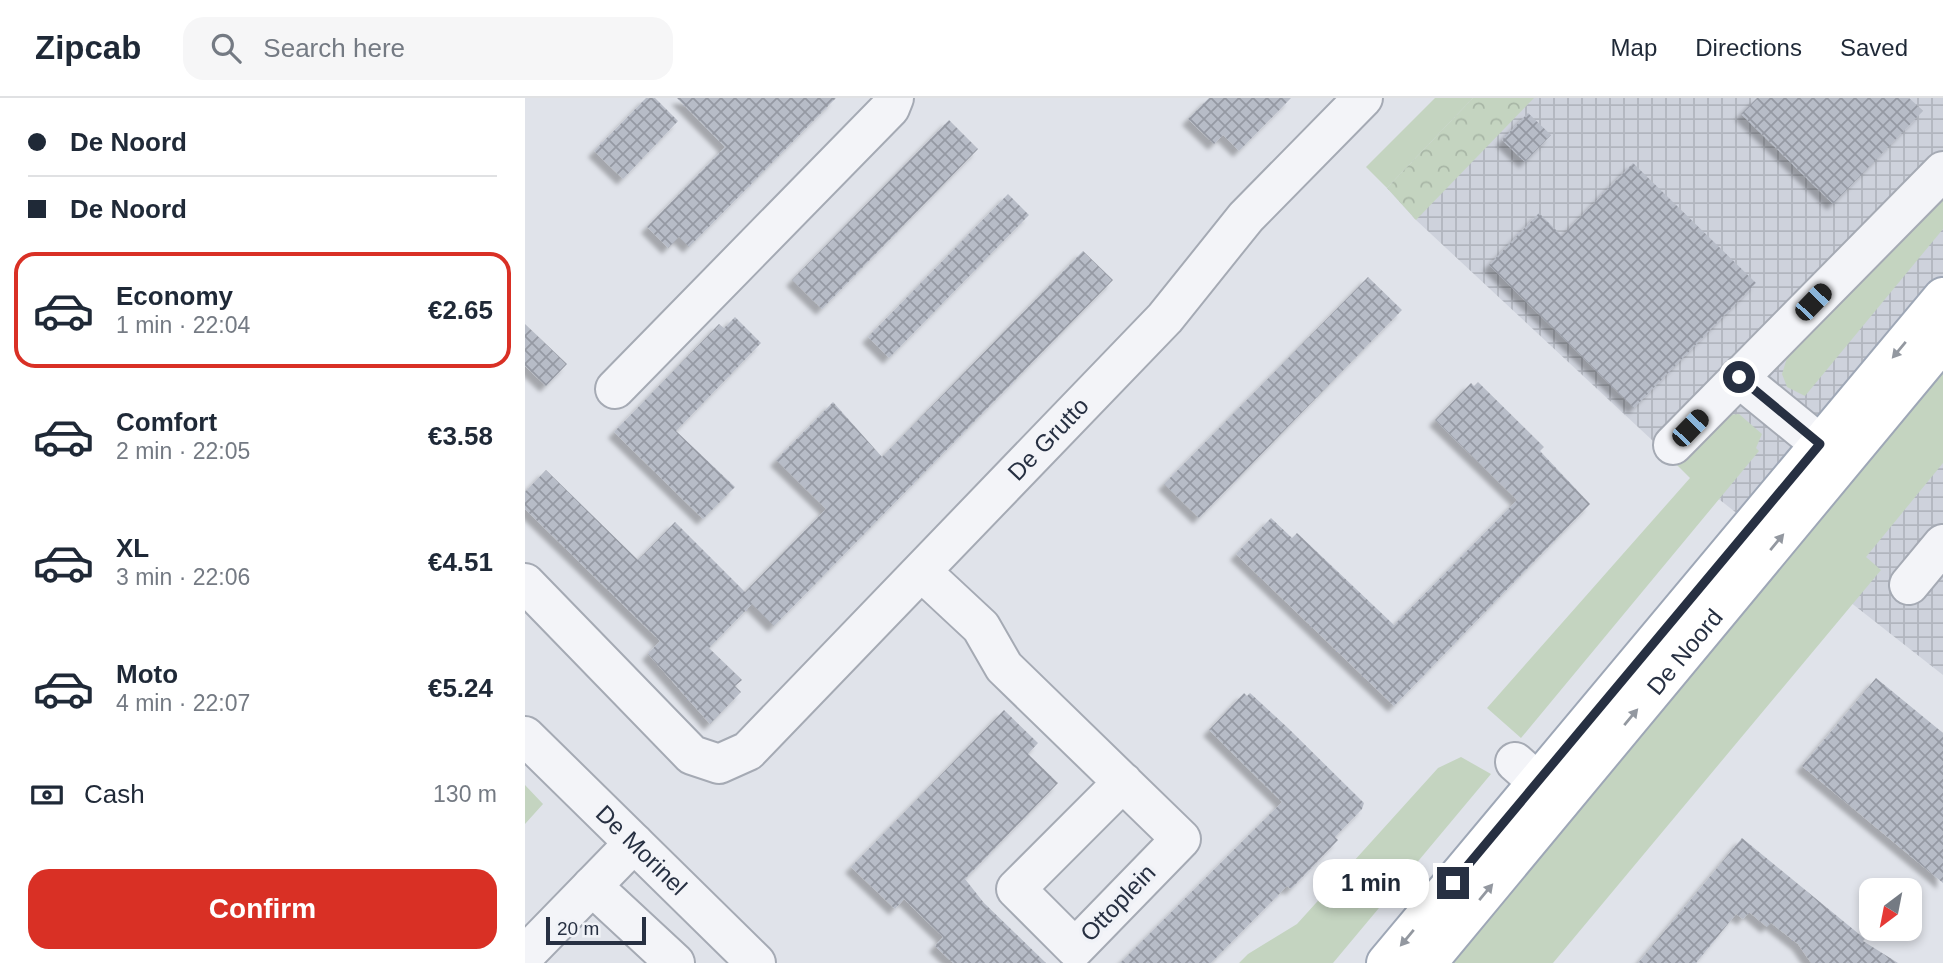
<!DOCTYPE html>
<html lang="en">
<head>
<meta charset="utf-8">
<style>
  body { margin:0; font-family:Arial,sans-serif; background:#f6f6f7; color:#1f2937; height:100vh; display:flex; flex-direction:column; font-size:26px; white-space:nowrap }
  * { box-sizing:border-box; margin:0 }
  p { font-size:23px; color:#747a83 }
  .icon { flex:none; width:38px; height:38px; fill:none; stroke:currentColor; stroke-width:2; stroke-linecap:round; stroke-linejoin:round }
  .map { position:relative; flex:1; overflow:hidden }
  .sheet { display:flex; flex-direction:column; background:#fff; width:525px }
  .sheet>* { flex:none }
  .hud { display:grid; align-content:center; height:154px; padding:0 28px; background:#fff }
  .needle { width:46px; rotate:212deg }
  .tools { position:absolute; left:1334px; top:780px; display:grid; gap:14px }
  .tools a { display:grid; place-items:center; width:63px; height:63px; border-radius:14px; background:#fff; box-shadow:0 4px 10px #0003; font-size:35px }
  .scale { position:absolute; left:21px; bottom:18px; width:100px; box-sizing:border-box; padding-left:7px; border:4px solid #273042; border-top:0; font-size:19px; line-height:24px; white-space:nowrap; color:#273042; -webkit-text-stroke:5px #f0f2f7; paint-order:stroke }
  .end { position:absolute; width:32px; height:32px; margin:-16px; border:9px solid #273042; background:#fff; box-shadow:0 0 0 4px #fff }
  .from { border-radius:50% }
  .bubble { position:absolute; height:49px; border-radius:21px; background:#fff; box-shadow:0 4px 10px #0003; font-size:23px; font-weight:800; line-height:49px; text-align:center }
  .car { position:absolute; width:21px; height:42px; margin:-21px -10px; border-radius:9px; box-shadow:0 0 5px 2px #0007; background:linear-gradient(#222 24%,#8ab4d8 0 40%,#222 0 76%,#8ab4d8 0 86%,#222 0) }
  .hud b { display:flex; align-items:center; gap:24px; height:66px; font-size:26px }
  .hud b+b { border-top:2px solid #e0e1e3 }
  .hud i { width:18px; height:18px; background:#1f2937 }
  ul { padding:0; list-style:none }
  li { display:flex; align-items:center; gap:21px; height:116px; margin:0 14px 10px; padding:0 14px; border:4px solid transparent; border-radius:21px }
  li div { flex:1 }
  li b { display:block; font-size:26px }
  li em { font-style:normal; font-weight:800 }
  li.current { border-color:#d93025 }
  li>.icon { width:63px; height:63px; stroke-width:1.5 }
  .pay { display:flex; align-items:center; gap:18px; height:77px; padding:0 28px; font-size:26px }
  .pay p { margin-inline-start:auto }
  .cta { display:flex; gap:14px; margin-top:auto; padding:14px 28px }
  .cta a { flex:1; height:80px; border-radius:21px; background:#d93025; color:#fff; font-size:28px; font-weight:800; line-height:80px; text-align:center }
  header { display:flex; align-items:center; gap:42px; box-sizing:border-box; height:98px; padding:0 35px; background:#fff; border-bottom:2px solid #e0e1e3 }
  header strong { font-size:33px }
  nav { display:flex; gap:38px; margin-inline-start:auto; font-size:24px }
  .search { width:490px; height:63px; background:#f6f6f7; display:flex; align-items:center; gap:18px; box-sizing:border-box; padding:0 24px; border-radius:21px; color:#747a83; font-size:26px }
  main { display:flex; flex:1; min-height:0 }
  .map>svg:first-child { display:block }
  .industrial { fill:url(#industrial-grid) }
  .green { fill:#c4d4c0 }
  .forest { fill:url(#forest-crowns) }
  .building { fill:url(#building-cross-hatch); filter:url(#shadow) }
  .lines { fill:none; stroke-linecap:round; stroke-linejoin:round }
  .minor-casing { stroke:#a5aab4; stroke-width:42 }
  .major-casing { stroke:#9ea7b6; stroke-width:42 }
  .minor { stroke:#f3f4f8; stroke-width:38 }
  .major { stroke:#fff; stroke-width:38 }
  .oneway { fill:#9398a0 }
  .route { stroke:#273042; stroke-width:9 }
  .labels { text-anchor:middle; stroke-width:7; stroke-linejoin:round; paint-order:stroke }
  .street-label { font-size:24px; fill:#273042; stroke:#f0f2f7 }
</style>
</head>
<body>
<header>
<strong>Zipcab</strong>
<div class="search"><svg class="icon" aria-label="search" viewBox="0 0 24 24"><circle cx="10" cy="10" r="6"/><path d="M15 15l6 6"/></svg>Search here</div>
<nav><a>Map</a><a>Directions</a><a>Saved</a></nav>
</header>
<main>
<section class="sheet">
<div class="hud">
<b><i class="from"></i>De Noord</b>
<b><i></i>De Noord</b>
</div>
<ul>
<li class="current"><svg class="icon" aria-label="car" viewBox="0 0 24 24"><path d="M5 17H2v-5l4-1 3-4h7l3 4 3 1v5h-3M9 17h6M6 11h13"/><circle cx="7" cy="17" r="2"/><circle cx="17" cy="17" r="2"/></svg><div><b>Economy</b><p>1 min · 22:04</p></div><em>€2.65</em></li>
<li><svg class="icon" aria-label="car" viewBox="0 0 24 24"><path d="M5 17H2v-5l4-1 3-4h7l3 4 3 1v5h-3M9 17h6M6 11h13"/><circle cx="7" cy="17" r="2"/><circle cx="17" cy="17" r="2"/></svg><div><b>Comfort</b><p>2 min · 22:05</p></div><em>€3.58</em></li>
<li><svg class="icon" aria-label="car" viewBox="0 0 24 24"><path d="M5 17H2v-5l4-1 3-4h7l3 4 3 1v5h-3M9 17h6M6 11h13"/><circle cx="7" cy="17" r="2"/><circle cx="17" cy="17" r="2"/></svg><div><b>XL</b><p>3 min · 22:06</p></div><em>€4.51</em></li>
<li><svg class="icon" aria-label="car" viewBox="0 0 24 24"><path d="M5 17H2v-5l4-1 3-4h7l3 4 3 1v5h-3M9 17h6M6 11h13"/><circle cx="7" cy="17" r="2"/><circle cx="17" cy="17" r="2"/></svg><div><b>Moto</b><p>4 min · 22:07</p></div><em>€5.24</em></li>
</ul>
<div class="pay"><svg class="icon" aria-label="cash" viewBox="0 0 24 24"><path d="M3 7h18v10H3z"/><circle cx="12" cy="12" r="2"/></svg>Cash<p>130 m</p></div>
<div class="cta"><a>Confirm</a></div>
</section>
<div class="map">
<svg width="1418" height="865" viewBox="0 0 1418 865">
  <defs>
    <pattern id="industrial-grid" width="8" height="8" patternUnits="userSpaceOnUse" patternTransform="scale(1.75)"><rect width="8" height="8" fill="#ced2dc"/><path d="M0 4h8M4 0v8" fill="none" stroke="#b1b5be"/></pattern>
    <pattern id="forest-crowns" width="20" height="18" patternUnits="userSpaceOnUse" patternTransform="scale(1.75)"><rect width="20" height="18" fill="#c4d4c0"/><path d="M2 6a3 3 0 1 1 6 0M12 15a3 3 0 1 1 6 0" fill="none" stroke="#a8b6a6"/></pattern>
    <pattern id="building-cross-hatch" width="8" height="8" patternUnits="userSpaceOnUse" patternTransform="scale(1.75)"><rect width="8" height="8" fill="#b7bcc7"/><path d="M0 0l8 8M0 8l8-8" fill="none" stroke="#9599a3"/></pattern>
    <filter id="shadow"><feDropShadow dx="-6" dy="6" stdDeviation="2" flood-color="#0004"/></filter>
  </defs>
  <rect width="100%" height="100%" fill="#e0e3ea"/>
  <path class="industrial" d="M948,0h470v577l-246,-193 -281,-262 -29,-32z"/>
  <path class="green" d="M910,0h38l-86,90 -21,-21z
    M1418,98v33l-138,167 -18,-9 -5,-13 5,-16 -3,-4z
    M1418,268v97l-77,94 15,13 -328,393h-108z
    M1214,316l23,20 -6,14 3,3 -238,287 -34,-30 203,-230 -17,-17 54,-46z
    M936,659l30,17 -158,189h-94l9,-9 49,-30 141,-156z
    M0,687l18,19 -18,20z"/>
  <path class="forest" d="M948,0h61l-118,122 -29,-32z"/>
  <path class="building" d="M121,0h9l23,23 -55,58 -29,-28z
    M152,0h159l-147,149 -10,-10 -11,11 -21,-21 78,-80z
    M684,0h82l-52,53 -16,-16 -9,9 -26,-25z
    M1232,0h152l14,13 -90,93 -92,-90z
    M1003,15l23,22 -26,27 -23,-22z
    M424,22l29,29 -156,160 -30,-29z
    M1108,65l123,120 -122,125 -145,-143 50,-52 23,23z
    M483,96l21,21 -140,143 -21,-21z
    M558,153l30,29 -339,346 -22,-22 -43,44 33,32 -7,6 6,6 -31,32 -62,-70 12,-13 -135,-132v-17l21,-22 92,90 37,-38 70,70 81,-83 -50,-49 57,-58 49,55z
    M843,179l34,33 -203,208 -35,-34z
    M210,219l26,26 -85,88 59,56 -32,32 -89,-87 105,-108 5,4z
    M0,226l42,40 -21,22 -21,-20z
    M953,284l66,65 -4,4 50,53 -196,202 -158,-152 35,-36 21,20 5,-5 97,92 123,-125 -82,-80 36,-37 3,3z
    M1351,580l67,55v150l-141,-117z
    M719,595l3,3 3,-3 38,35 76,75 -2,6 -27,28 3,3 -47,49 -4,-3 -76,77h-91l162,-161 -73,-72z
    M479,612l34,33 -10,11 30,29 -93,96 19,24 62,60h-93l-18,-17 8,-9 -39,-38 -9,10 -44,-42z
    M1217,740l123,101 -2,2 35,22h-87l-13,-19 -27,-21 -4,4 -18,-15 -6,7 -7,-5 -40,49h-58z"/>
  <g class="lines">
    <g class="minor-casing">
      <g id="minor">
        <path d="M1214,280l81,66"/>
        <path d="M90,291l275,-281 4,-10"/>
        <path d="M1148,347l270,-274"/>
        <path d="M397,474l59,55 23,40 177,172 -106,109 -59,-59 107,-107"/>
        <path id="s1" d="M0,485l167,172 27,9 29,-13 417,-433 81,-101 117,-119"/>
        <path d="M1384,487l34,-41"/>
        <path id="s2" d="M0,638l231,227"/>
        <path d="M990,664l45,40"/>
        <path d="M67,788l83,77"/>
        <path d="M0,857l109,-112"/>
      </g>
    </g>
    <g class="major-casing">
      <g id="major">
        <path d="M861,865l557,-666"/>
        <path id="s3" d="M902,865l516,-622"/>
      </g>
    </g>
    <use href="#minor" class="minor"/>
    <use href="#major" class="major"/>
  </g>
  <defs><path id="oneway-solid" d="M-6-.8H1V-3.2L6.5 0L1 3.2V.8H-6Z" transform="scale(1.75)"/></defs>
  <g class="oneway">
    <use href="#oneway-solid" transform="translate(1374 252) rotate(130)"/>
    <use href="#oneway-solid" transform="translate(1252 444) rotate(-50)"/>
    <use href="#oneway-solid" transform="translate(1106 619) rotate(-50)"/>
    <use href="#oneway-solid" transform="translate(961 794) rotate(-50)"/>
    <use href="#oneway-solid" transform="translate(882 840) rotate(130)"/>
  </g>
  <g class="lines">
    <path class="route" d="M928,785l367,-439 -81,-67"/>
  </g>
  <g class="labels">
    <g class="street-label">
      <text dy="8" stroke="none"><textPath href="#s1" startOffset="733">De Grutto</textPath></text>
      <text dy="8" stroke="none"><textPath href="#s3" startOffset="404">De Noord</textPath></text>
      <text dy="8" stroke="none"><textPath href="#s2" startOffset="163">De Morinel</textPath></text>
      <text transform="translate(593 805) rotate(-46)" y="8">Ottoplein</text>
    </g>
  </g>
</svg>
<div class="tools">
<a><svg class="needle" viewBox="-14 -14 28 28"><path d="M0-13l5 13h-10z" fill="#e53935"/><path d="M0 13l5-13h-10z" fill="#747a83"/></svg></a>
</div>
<div class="scale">20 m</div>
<i class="end from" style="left:1214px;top:279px"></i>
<i class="end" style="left:928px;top:785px"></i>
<div class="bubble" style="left:788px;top:761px;width:116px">1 min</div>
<i class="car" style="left:1288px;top:204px;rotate:44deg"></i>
<i class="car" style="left:1165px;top:330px;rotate:44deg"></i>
</div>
</main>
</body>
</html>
